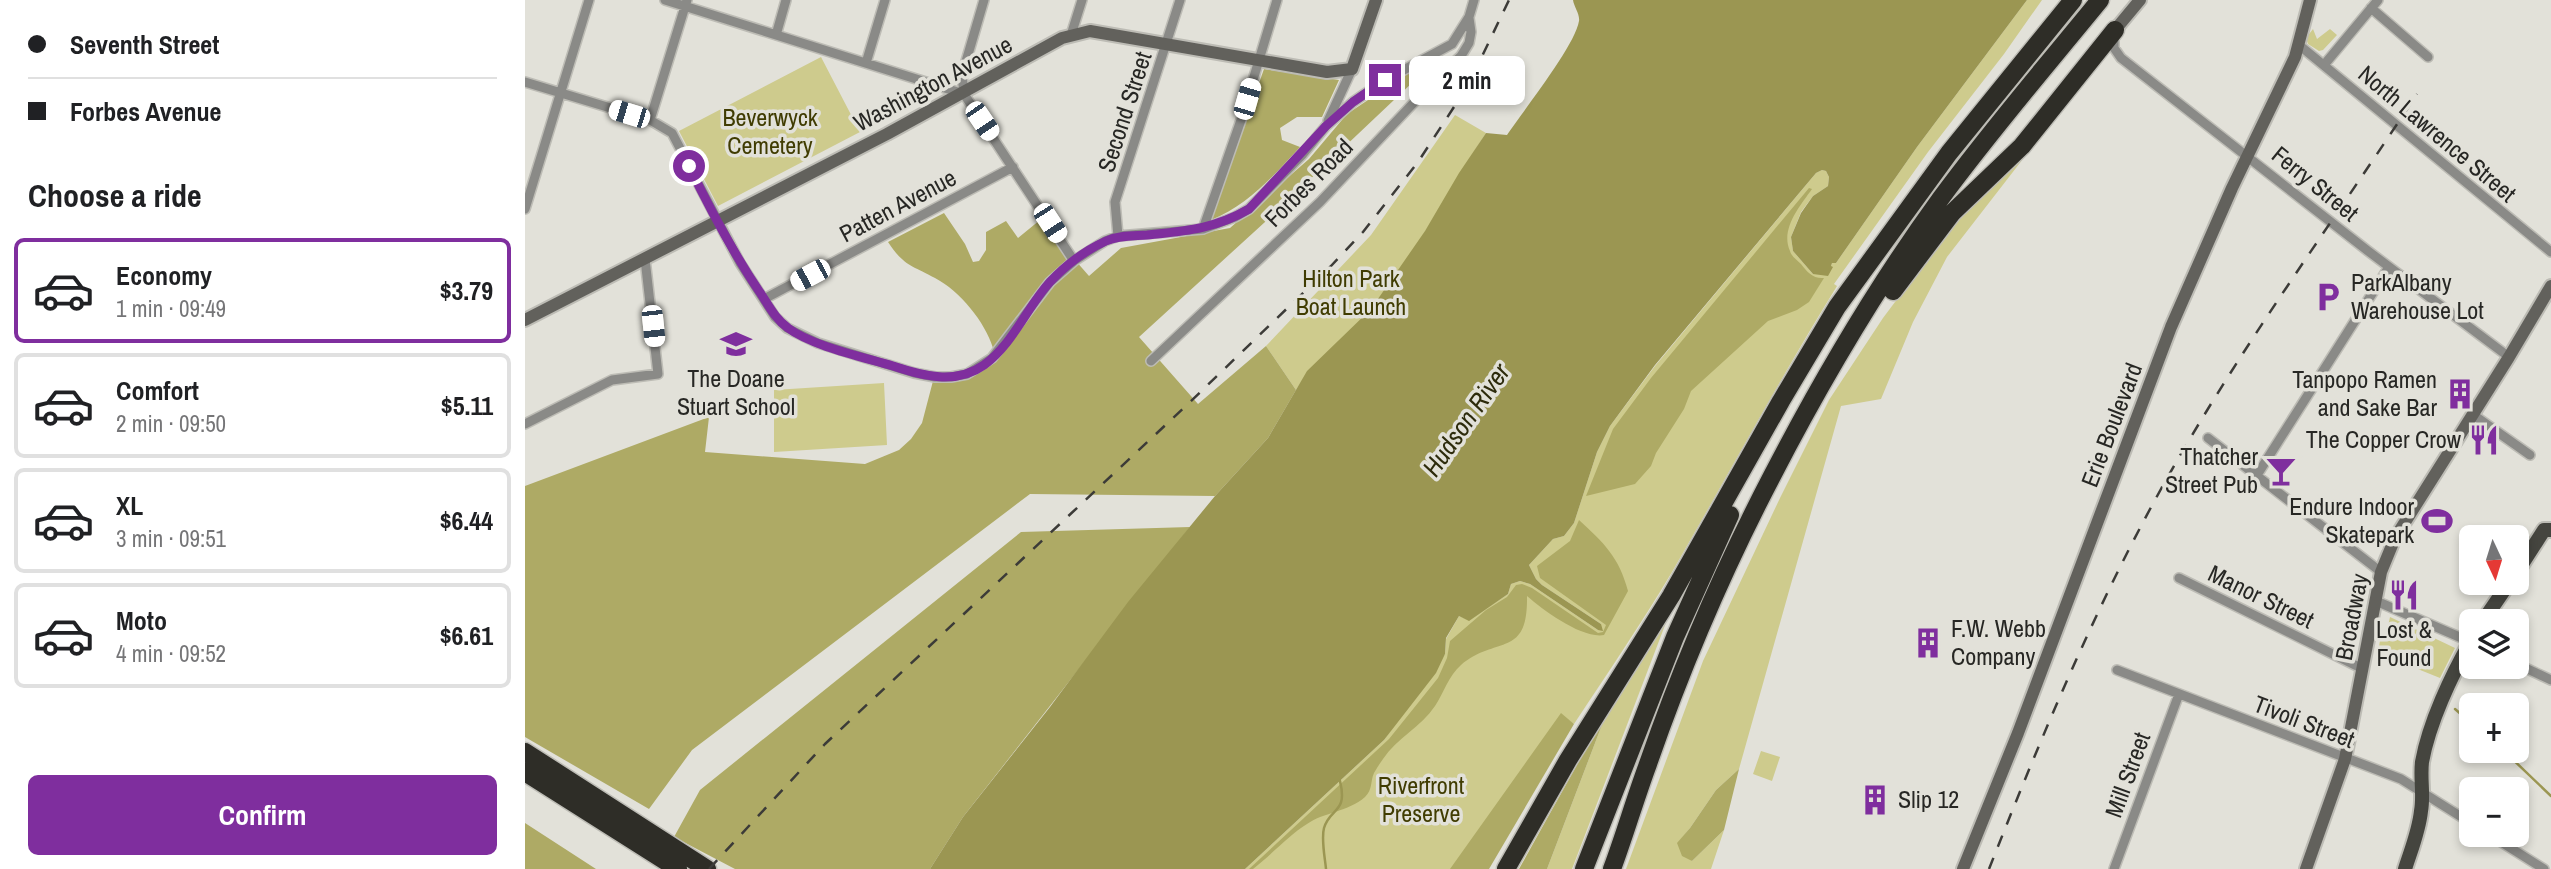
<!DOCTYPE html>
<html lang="en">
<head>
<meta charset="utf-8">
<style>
  body { margin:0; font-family:"Archivo Narrow",sans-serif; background:#f6f6f6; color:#202124; height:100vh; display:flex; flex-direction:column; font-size:26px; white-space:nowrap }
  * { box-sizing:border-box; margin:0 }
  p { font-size:23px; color:#757577 }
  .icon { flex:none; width:38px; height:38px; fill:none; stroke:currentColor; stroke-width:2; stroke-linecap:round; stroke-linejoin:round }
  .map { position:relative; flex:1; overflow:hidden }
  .drawer { display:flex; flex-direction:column; background:#fff; width:525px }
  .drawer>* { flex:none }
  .banner { display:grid; align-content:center; height:154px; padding:0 28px; background:#fff }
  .needle { width:46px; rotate:176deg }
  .controls { position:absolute; left:1934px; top:525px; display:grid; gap:14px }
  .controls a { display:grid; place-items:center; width:70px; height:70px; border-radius:10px; background:#fff; box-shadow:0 4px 10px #0003; font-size:35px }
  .end { position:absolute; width:32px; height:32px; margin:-16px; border:9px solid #7f2e9e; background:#fff; box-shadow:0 0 0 4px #fff }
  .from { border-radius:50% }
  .bubble { position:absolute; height:49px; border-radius:10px; background:#fff; box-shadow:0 4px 10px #0003; font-size:23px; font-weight:700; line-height:49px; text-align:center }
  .car { position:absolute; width:21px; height:42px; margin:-21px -10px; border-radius:9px; box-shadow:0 0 5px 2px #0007; background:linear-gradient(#fff 24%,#345 0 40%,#fff 0 76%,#345 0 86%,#fff 0) }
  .banner b { display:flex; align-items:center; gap:24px; height:66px; font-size:26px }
  .banner b+b { border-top:2px solid #e0e0e0 }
  .banner i { width:18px; height:18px; background:#202124 }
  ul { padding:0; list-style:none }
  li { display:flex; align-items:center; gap:21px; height:105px; margin:0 14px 10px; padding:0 14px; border:4px solid #e0e0e0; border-radius:10px }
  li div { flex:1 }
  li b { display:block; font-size:26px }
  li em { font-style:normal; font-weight:700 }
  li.selected { border-color:#7f2e9e }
  li>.icon { width:63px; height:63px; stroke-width:1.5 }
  h2 { padding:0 28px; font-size:32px; line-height:84px }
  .cta { display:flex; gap:14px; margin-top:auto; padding:14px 28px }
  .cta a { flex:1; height:80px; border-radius:10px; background:#7f2e9e; color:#fff; font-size:28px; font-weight:700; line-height:80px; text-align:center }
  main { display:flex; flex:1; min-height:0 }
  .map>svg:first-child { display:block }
  .green { fill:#cecb8d }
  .forest { fill:#aeaa65 }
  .water { fill:#9b9652 }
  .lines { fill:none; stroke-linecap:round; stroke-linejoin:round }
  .stream { stroke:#9b9652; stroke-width:2.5 }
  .street-casing { stroke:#bdbcb5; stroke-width:12 }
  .secondary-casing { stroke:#bdbcb5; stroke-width:16 }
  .primary-casing { stroke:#bdbcb5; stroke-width:18 }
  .highway-casing { stroke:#bdbcb5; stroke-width:21 }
  .street { stroke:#8a8a87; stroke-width:9 }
  .secondary { stroke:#62615c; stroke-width:12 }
  .primary { stroke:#45453f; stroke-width:14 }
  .highway { stroke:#2e2d27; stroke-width:18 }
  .rail { stroke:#3c3b38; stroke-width:2.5; stroke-dasharray:12 12; stroke-linecap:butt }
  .route { stroke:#7f2e9e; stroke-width:9 }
  .labels { text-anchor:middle; stroke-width:7; stroke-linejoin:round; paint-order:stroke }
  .street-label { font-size:24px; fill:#272724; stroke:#e2e1d9 }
  .park-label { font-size:24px; fill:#403c02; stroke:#e2e1d9 }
  .poi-label { font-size:24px; fill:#272724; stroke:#e2e1d9; text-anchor:end }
  .water-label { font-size:26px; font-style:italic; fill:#2d2b0c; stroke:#e2e1d9 }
</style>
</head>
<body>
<main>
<section class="drawer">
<div class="banner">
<b><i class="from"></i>Seventh Street</b>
<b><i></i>Forbes Avenue</b>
</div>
<h2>Choose a ride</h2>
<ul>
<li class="selected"><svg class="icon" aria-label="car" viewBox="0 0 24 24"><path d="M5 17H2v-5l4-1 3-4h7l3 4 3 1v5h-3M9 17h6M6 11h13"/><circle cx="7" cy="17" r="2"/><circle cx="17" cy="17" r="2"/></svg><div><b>Economy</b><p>1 min · 09:49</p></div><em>$3.79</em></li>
<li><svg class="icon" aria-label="car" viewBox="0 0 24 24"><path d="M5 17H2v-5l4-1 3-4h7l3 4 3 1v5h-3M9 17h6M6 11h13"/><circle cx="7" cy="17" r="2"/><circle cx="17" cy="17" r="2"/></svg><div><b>Comfort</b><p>2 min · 09:50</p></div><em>$5.11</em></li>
<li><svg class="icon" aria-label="car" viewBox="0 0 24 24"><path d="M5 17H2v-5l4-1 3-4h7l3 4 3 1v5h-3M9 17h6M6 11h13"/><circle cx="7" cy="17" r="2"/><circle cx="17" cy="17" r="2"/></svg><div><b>XL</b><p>3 min · 09:51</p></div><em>$6.44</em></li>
<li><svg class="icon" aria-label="car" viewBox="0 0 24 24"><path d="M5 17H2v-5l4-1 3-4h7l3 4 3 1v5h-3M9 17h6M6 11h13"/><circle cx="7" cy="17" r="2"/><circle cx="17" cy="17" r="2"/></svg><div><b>Moto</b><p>4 min · 09:52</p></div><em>$6.61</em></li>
</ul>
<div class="cta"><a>Confirm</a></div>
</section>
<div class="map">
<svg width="2026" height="869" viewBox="0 0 2026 869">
  <rect width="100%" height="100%" fill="#e2e1d9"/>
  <path class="green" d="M1502,0h15l-38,54 -76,98 -94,132 3,2c-58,94 -110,191 -165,286 -31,52 -65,102 -98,152l-10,-7 -108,152h-211l139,-129 61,-86 1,-15 13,-23 10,4 39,-26 3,-10 9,-3 10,3 68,46 3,-6 -59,-39 -6,-6 -7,-14 24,-26 11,-3 10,-13 23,-71 13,-26 45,-60 161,-193 6,-3 4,1 3,6 -1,9 -15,10 -12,16 -10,25 2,14 20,23 18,-8 1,-4 4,1 81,-116z
    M1788,29l4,10 13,-10 7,6 -14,15 -4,1 -11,-7 -2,-6z
    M296,57l39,75 -142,74 -39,-75z
    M1577,57l-155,200 -34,65 -32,77 -40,7 -102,363 -23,21 -26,38 -12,15 14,18 32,-31 -13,39h-85l77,-208 77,-163 49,-98 54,-82 60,-80z
    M930,115l31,18c-38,57 -70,121 -114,175 -24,29 -56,50 -76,82l-30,-44 105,-111z
    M359,383l3,62 -113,7v-62z
    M1865,617l65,31 -15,30 -62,-25 3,-19 5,1z
    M1142,620l-95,249h-25l61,-160z
    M1236,751l19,6 -8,24 -19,-7z"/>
  <path class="forest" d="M739,69l75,11 -17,37h-25l-17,11 2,12 18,7c-27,29 -51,58 -89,73z
    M885,72l3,10 -148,140 -126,115 59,67 68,-58 30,44 -28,48 -53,58 -185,-2 -338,256 -43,59 -124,-72v-251l184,-69 -4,35 160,12 34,-14 12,-11 11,-16 11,-42c26,-5 44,-12 60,-33 -8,-26 -33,-57 -58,-70 -24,-13 -31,-12 -47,-36l56,-29 21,31 8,18 6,-1 7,-11v-18l20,-11 12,17 22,-18 49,56 32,-28 109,-20 79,-69 38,-45z
    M1284,188l3,1c-12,17 -32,40 -22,62 1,5 8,10 11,13 6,8 12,15 23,14l-15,24 -12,8 -29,11 -77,70 -7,18 -28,44 -5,13 -16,18 -49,12 27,-67 38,-51z
    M1054,520c25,23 40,37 49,71l-24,44c-22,4 -61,-25 -77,-39 1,63 -30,39 -66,69 -12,10 -18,29 -26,41 -14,21 -38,32 -52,53 -3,4 -6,9 -9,14 -4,9 -1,16 -9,24 -17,15 -41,15 -58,27 -18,11 -37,32 -54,45h-4l140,-130 49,-61 9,-20 3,-17 36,-31 21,-13 9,-12 6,-1 10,4 66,45 5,-1 3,-7 -66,-47 -3,-12 33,-25z
    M665,527l-227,290 -33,52h-195l-61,-32 26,-47 321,-258z
    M1083,709l-61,160h-28z
    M1036,713l13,11 -85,145h-39z
    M1214,769l-15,61 -32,31 -10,-5 -5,-13 13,-15 26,-38z
    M0,823l71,46h-71z"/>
  <path class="water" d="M1048,0h454l-110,147 -81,116h-4l-1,3 2,1 -5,9 -15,-2 -20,-23 -2,-14 10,-24 12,-17 15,-10 1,-9 -3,-6 -4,-1 -6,3 -161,192 -45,61 -13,26 -23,71 -10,13 -11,3 -24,26 7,14 6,6 59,39 2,7 -5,-1 -68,-46 -10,-3 -9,3 -3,10 -39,27 -10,-5 -13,22 -1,16 -9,19 -52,67 -139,129h-315l33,-52 87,-110 78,-105 87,-106 53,-58 39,-67 64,-62 54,-78 34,-58 27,-40 21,2c16,-24 68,-89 72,-114 1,-7 -5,-14 -6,-21z"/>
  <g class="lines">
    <path class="stream" d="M1930,709l16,14
      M1979,751l47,45
      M801,869c-1,-11 -5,-30 -2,-41 6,-21 24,-14 16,-47"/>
    <g class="street-casing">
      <path id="street" d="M140,0l299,94
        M459,0l-22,75 2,19 110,167
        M1846,8l57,49
        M1589,34v14l7,10 247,193 141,106
        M251,35l10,-35
        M546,35l11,-35
        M1774,45l252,207
        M341,63l19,-63
        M1799,65l54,-65
        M0,82l125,38 22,13 68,130 35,54 12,11 31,15 96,30 21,4h16l16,-3 25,-16 58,-76 24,-21 31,-20 13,-5 85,-7 32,-12 14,-8 54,-55 23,-28 27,-24 32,-22 67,-36 17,-27 5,-17
        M125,120l37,-120
        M803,121l24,-52
        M0,209l64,-209
        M678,229l38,-109 36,-120
        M593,236l-3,-34 65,-202
        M239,299l249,-132
        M626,361l169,-159 118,-125 23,-21 8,-13 2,-11 -2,-14
        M1947,414l58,41
        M0,424l87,-44 46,-6 -13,-115
        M1683,438l173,134
        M1732,475l132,-208
        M1654,578l184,91
        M1851,601l95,41
        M1992,664l34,16
        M1592,670l284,109 70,44
        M1965,835l54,34
        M1589,869l65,-175"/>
    </g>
    <g class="secondary-casing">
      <path id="secondary" d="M1590,30l25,-30
        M0,320l362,-186 175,-96 28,-7 237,41 25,-3 24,-69
        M1438,869l55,-136 153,-406 61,-139 63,-131 15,-57
        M1781,869l39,-110 36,-187 14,-34 114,-181 42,-71"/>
    </g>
    <g class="primary-casing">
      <path id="primary" d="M1992,572l27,-42h7
        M1958,621l26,-38
        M1880,869c6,-19 14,-38 16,-58 3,-16 -1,-32 1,-49 7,-39 29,-86 49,-121"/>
    </g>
    <g class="highway-casing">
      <path id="highway" d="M1368,291l59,-78 70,-67 93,-116
        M0,752l182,117
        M0,772l153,97
        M981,869l62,-109 103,-164 110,-195 56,-94 112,-154 124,-153
        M1059,869l91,-232 55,-122
        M1087,869c13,-35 23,-70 36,-105 34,-98 75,-194 123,-286 50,-97 106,-192 170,-280 50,-68 105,-132 159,-198"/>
    </g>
    <use href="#street" class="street"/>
    <use href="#secondary" class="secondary"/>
    <use href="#primary" class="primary"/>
    <use href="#highway" class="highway"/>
    <path class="rail" d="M184,869l116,-125 364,-341 142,-137 32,-34 55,-70 36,-55 21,-36 34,-71
      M1464,869c51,-129 105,-259 172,-380 76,-137 170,-264 256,-395"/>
  </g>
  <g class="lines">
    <path class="route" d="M164,166c21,43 43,85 70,125 9,13 16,28 29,37 24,18 75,29 105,38 30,10 63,19 91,-1 29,-21 43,-58 66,-83 15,-16 36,-32 56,-41 13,-6 27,-5 41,-6 38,-4 68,-6 102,-26l77,-83 27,-24 32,-22"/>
  </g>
  <defs>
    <g id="parking-bare" transform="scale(2.415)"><path d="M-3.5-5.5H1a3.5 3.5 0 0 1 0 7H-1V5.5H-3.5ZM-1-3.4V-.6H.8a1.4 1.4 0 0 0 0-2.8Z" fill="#7f2e9e" stroke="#e2e1d9" stroke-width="2.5" paint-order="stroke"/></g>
    <g id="school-bare" transform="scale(2.415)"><path d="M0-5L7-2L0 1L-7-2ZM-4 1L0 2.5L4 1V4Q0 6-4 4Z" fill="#7f2e9e" stroke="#e2e1d9" stroke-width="2.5" paint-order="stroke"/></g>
    <g id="building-bare" transform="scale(2.415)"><path d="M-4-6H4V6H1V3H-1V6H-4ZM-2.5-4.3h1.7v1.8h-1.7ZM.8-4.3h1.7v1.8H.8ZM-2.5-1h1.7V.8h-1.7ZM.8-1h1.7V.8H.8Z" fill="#7f2e9e" stroke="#e2e1d9" stroke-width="2.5" paint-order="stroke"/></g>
    <g id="restaurant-bare" transform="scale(2.415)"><path d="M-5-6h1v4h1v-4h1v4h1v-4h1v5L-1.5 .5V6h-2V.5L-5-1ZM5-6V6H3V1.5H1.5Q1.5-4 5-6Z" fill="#7f2e9e" stroke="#e2e1d9" stroke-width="2.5" paint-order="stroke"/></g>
    <g id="bar-bare" transform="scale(2.415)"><path d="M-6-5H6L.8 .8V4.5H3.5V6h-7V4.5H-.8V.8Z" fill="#7f2e9e" stroke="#e2e1d9" stroke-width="2.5" paint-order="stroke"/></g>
    <g id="stadium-bare" transform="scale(2.415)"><path d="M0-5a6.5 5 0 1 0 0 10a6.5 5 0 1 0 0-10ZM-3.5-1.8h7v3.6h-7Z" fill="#7f2e9e" stroke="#e2e1d9" stroke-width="2.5" paint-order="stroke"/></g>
  </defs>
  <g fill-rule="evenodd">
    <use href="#parking-bare" x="1803" y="297"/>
    <use href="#school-bare" x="211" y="344"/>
    <use href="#building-bare" x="1935" y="394"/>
    <use href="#restaurant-bare" x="1959" y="440"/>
    <use href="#bar-bare" x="1756" y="471"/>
    <use href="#stadium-bare" x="1912" y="521"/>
    <use href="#restaurant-bare" x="1879" y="595"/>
    <use href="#building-bare" x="1403" y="643"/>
    <use href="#building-bare" x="1350" y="800"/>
  </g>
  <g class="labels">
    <g class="street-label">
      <text transform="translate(408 84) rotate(-28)" y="8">Washington Avenue</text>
      <text transform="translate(600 112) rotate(-72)" y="8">Second Street</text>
      <text transform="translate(1912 134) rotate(40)" y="8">North Lawrence Street</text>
      <text transform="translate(784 183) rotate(-45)" y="8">Forbes Road</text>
      <text transform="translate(1790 184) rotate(39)" y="8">Ferry Street</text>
      <text transform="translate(373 206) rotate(-28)" y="8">Patten Avenue</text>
      <text transform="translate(1587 425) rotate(-69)" y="8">Erie Boulevard</text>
      <text transform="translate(1736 597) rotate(26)" y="8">Manor Street</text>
      <text transform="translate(1827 617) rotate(-79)" y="8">Broadway</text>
      <text transform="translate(1779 722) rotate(21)" y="8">Tivoli Street</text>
      <text transform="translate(1603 775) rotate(-70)" y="8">Mill Street</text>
    </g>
    <g class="park-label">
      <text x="245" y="126">Beverwyck<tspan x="245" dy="28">Cemetery</tspan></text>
      <text x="826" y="287">Hilton Park<tspan x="826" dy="28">Boat Launch</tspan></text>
      <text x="896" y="794">Riverfront<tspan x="896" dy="28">Preserve</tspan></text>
    </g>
    <g class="poi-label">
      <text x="1826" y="291" text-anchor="start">ParkAlbany<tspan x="1826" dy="28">Warehouse Lot</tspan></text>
      <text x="211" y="387" text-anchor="middle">The Doane<tspan x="211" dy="28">Stuart School</tspan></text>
      <text x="1912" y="388">Tanpopo Ramen<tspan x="1912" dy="28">and Sake Bar</tspan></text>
      <text x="1936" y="448">The Copper Crow</text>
      <text x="1733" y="465">Thatcher<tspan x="1733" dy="28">Street Pub</tspan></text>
      <text x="1889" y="515">Endure Indoor<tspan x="1889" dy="28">Skatepark</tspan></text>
      <text x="1426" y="637" text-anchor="start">F.W. Webb<tspan x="1426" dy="28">Company</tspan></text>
      <text x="1879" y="638" text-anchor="middle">Lost &amp;<tspan x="1879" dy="28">Found</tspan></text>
      <text x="1373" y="808" text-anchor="start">Slip 12</text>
    </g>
    <g class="water-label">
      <text transform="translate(941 420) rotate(-55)" y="9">Hudson River</text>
    </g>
  </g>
</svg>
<div class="controls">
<a><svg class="needle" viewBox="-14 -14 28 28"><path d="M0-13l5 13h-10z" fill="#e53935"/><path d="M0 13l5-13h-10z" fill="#757577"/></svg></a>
<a><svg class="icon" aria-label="layers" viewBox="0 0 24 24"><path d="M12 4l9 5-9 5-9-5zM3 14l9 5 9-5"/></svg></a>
<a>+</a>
<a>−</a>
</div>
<i class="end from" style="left:164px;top:166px"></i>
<i class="end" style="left:860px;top:80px"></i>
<div class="bubble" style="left:884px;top:56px;width:116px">2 min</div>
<i class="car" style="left:722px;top:99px;rotate:16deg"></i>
<i class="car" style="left:104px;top:114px;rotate:287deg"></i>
<i class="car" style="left:457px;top:121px;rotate:146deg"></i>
<i class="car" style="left:525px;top:223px;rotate:147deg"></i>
<i class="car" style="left:285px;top:275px;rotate:242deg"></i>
<i class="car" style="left:128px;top:326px;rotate:174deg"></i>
</div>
</main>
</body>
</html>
